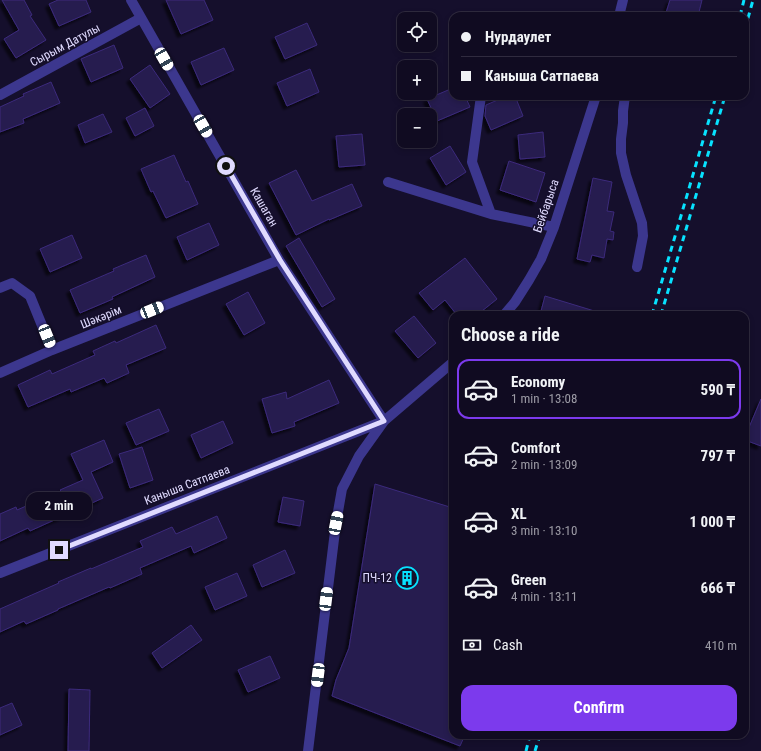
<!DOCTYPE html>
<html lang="en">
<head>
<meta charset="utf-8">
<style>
  body { margin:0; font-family:"Roboto Condensed",sans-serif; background:#1e192e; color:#f1f3f6; height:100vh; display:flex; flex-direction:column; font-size:15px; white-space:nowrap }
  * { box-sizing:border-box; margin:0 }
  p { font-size:13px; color:#9c9ba5 }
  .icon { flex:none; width:22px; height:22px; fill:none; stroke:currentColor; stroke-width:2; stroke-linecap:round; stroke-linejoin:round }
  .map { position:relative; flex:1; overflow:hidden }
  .panel { position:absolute; left:449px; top:311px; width:300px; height:428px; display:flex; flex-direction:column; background:#100b21; border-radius:12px; box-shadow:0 2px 6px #0003,0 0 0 1px #302b3f }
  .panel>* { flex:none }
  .top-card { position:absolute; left:449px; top:12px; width:300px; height:88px; border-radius:12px; box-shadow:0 2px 6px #0003,0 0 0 1px #302b3f; display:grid; align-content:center; height:88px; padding:0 12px; background:#100b21 }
  .controls { position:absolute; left:397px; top:12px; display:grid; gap:8px }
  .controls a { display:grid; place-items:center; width:40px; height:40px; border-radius:8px; background:#100b21; box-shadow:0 2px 6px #0003,0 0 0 1px #302b3f; font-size:20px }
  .end { position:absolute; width:18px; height:18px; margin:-9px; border:5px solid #e0dbff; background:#111; box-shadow:0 0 0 2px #111 }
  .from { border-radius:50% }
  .bubble { position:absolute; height:28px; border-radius:12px; background:#100b21; box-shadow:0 2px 6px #0003,0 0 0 1px #302b3f; font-size:13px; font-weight:700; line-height:28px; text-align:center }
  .car { position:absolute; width:12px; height:24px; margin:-12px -6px; border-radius:5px; box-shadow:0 0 3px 1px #0007; background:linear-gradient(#fff 24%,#345 0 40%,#fff 0 76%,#345 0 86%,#fff 0) }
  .top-card b { display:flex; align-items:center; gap:14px; height:38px; font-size:15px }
  .top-card b+b { border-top:1px solid #302b3f }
  .top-card i { width:10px; height:10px; background:#f1f3f6 }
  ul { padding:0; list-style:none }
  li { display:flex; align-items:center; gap:12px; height:60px; margin:0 8px 6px; padding:0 4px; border:2px solid transparent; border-radius:12px }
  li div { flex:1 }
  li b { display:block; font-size:15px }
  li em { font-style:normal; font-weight:700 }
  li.selected { border-color:#7c3aed }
  li>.icon { width:36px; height:36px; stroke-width:1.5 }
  h2 { padding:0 12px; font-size:18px; line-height:48px }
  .pay { display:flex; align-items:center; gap:10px; height:44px; padding:0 12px; font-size:15px }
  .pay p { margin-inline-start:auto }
  .button { display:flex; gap:8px; margin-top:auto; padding:8px 12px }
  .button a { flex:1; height:46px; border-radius:12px; background:#7c3aed; color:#fff; font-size:16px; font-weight:700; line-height:46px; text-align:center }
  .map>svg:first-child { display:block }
  .building { fill:#261a4f; stroke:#3c2b7c; filter:url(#shadow) }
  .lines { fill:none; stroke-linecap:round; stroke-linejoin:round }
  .minor { stroke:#3c378e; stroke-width:10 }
  .rail { stroke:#07e2ff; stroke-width:3; stroke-dasharray:6 5; stroke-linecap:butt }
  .route { stroke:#e0dbff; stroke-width:5 }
  .labels { text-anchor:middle; stroke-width:3; stroke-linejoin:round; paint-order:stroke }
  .street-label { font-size:12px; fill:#e0dbff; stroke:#150f2c }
  .poi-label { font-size:12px; fill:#e0dbff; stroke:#150f2c; text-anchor:end }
</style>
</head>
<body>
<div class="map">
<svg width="761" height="751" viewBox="0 0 761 751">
  <defs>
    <filter id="shadow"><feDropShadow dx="-3.5" dy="3.5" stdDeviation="1" flood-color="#0009"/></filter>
  </defs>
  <rect width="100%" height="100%" fill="#150f2c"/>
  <path class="building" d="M2,0h22l8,15 -2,1 16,24 -30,18 -12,-19 15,-9z
    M58,0h28l5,12 -32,14 -10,-22z
    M166,0h38l9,20 -32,14z
    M670,0h32l-4,16h-33z
    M307,23l10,22 -32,14 -10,-22z
    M114,45l9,23 -32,14 -10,-23z
    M224,48l10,22 -33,15 -10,-23z
    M150,65l20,29 -20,14 -20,-29z
    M310,69l9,23 -32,14 -10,-23z
    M51,82l9,21 -37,16 1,4 -24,9v-25l24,-11 -1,-2z
    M453,88v8h12l5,11 -33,14 -10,-22z
    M507,96h8l8,20 -32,14 -6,-14 1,-11z
    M145,108l9,18 -19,10 -9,-18z
    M103,114l9,18 -27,11 -7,-18z
    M543,132l2,25 -25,2 -2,-24z
    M362,134l3,31 -26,2 -3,-31z
    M450,146l16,26 -20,13 -16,-27z
    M174,155l12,27 2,-1 10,23 -32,14 -13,-27 -2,1 -10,-23z
    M509,161l36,12 -9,29 -36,-12z
    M296,170l16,31 40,-17 10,22 -33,14v-1l-33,16 -27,-52z
    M593,178l19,4 -5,29 7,1 -4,19 4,1 -1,8 -6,-1 -3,19 -12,-3 -2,7 -13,-3z
    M209,223l10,22 -32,15 -10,-23z
    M72,235l10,23 -32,14 -10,-23z
    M299,238l36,61 -13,8 -36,-61z
    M146,255l9,22 -43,20 1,2 -33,14 -10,-23 44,-19 -1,-2z
    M465,258l32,41 -20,16h-20l-12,-15 -12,10 -14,-17z
    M248,292l17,31 -21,12 -18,-31z
    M545,296l56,17v2h-61z
    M414,316l22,27 -18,15 -23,-27z
    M156,325l10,23 -40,17 3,8 -22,10 -3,-5 -33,14 -1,-3 -42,18 -10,-22 32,-15 2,4 43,-19 -2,-4 22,-10 1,2z
    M329,380l10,23 -45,19 1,4 -23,7 -10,-34 24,-7 1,7z
    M761,399v47l-16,-6v-3z
    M159,409l10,22 -33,14 -10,-22z
    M223,421l10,22 -32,15 -10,-23z
    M104,440l9,22 -22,10 12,26 -73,33 -2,-3 -28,13v-27l16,-7 1,3 44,-19 -1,-1 23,-10 -12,-26z
    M142,447l11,33 -23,8 -11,-34z
    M375,484l78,24v227h12l-5,11 -128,-50 4,-16 13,-32z
    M283,497l21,4 -4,25 -22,-4z
    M217,516l10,22 -33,15 -3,-7 -51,22 2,6 -32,14 -1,-1 -51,22v1l-32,14 -2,-3 -24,11v-23l59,-26 -1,-1 33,-14v1l52,-22 -3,-6 32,-14 4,7z
    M285,550l10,23 -33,14 -9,-22z
    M237,573l10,23 -32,14 -10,-23z
    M191,625l11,15 -40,28 -10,-15z
    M270,656l10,22 -32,14 -10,-22z
    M69,689l21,1 -1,61h-21z
    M12,703l10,22 -22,10v-27z"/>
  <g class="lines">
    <path class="minor" d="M131,0l148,260 105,161
      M619,16l4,-16
      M0,95l141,-77
      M481,96l-9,66 19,52
      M625,96l-2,15v12l-2,16v14l5,22 16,48 1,13 -6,31
      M388,182l103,32 63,13
      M0,288l12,-5 18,13 22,54
      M504,315l11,-13 14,-22 12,-21 13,-32 42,-131
      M0,373l52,-23 227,-90
      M0,573l384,-152
      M308,751l28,-228 6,-34 17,-33 25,-35 69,-59"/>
    <path class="rail" d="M740,16l4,-16
      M745,29l8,-29
      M652,315l64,-219
      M661,315l64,-219
      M526,751l4,-16
      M535,751l5,-16"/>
  </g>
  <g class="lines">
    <path class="route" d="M59,550l325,-129 -104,-161 -54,-94"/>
  </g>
  <defs>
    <g id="building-ring" transform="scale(1.15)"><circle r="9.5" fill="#150f2c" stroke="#07e2ff" stroke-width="1.5"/><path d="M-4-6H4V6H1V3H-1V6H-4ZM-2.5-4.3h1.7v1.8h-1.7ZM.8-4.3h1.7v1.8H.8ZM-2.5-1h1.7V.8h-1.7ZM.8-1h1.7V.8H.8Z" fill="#07e2ff"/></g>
  </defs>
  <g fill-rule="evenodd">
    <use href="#building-ring" x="407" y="578"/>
  </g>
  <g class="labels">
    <g class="street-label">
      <text transform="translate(65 45) rotate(-28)" y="4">Сырым Датулы</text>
      <text transform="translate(546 206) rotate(-71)" y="4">Бейбарыса</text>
      <text transform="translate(264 207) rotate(60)" y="4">Кашаган</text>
      <text transform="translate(101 317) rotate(-22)" y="4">Шәкәрім</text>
      <text transform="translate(187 485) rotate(-21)" y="4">Каныша Сатпаева</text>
    </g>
    <g class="poi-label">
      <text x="392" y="582">ПЧ-12</text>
    </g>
  </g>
</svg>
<div class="controls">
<a><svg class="icon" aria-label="locate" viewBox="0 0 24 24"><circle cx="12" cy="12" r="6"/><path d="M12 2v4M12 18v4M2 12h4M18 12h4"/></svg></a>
<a>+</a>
<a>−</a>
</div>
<i class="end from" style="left:226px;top:166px"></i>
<i class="end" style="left:59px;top:550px"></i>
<div class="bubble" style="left:26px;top:492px;width:66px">2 min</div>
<i class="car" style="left:164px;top:59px;rotate:150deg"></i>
<i class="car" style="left:203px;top:126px;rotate:150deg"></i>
<i class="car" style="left:152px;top:310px;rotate:68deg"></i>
<i class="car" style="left:47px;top:336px;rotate:158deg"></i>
<i class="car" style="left:336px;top:523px;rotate:11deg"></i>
<i class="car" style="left:326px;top:599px;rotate:7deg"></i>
<i class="car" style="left:318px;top:675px;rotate:187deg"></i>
<div class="top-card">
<b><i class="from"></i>Нурдаулет</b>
<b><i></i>Каныша Сатпаева</b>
</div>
<section class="panel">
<h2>Choose a ride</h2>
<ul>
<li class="selected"><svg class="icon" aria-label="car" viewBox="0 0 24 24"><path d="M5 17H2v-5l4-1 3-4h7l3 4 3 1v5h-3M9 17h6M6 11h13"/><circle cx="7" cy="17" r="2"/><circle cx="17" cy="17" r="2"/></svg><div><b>Economy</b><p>1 min · 13:08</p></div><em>590 ₸</em></li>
<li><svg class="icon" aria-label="car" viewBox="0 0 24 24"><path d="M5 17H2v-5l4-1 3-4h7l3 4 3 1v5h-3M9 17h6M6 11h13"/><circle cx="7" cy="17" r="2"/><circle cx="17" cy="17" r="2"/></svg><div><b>Comfort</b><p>2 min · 13:09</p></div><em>797 ₸</em></li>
<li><svg class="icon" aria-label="car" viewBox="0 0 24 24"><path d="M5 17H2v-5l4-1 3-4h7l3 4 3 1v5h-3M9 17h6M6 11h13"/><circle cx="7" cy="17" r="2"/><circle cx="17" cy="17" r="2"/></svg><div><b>XL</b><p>3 min · 13:10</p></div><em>1 000 ₸</em></li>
<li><svg class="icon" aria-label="car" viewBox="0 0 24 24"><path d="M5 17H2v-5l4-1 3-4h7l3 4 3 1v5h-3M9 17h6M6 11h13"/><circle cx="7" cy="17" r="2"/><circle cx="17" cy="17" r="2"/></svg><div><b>Green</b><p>4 min · 13:11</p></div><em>666 ₸</em></li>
</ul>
<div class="pay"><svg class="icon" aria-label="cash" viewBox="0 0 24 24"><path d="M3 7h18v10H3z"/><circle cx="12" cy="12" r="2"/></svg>Cash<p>410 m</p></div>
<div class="button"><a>Confirm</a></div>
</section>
</div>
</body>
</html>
